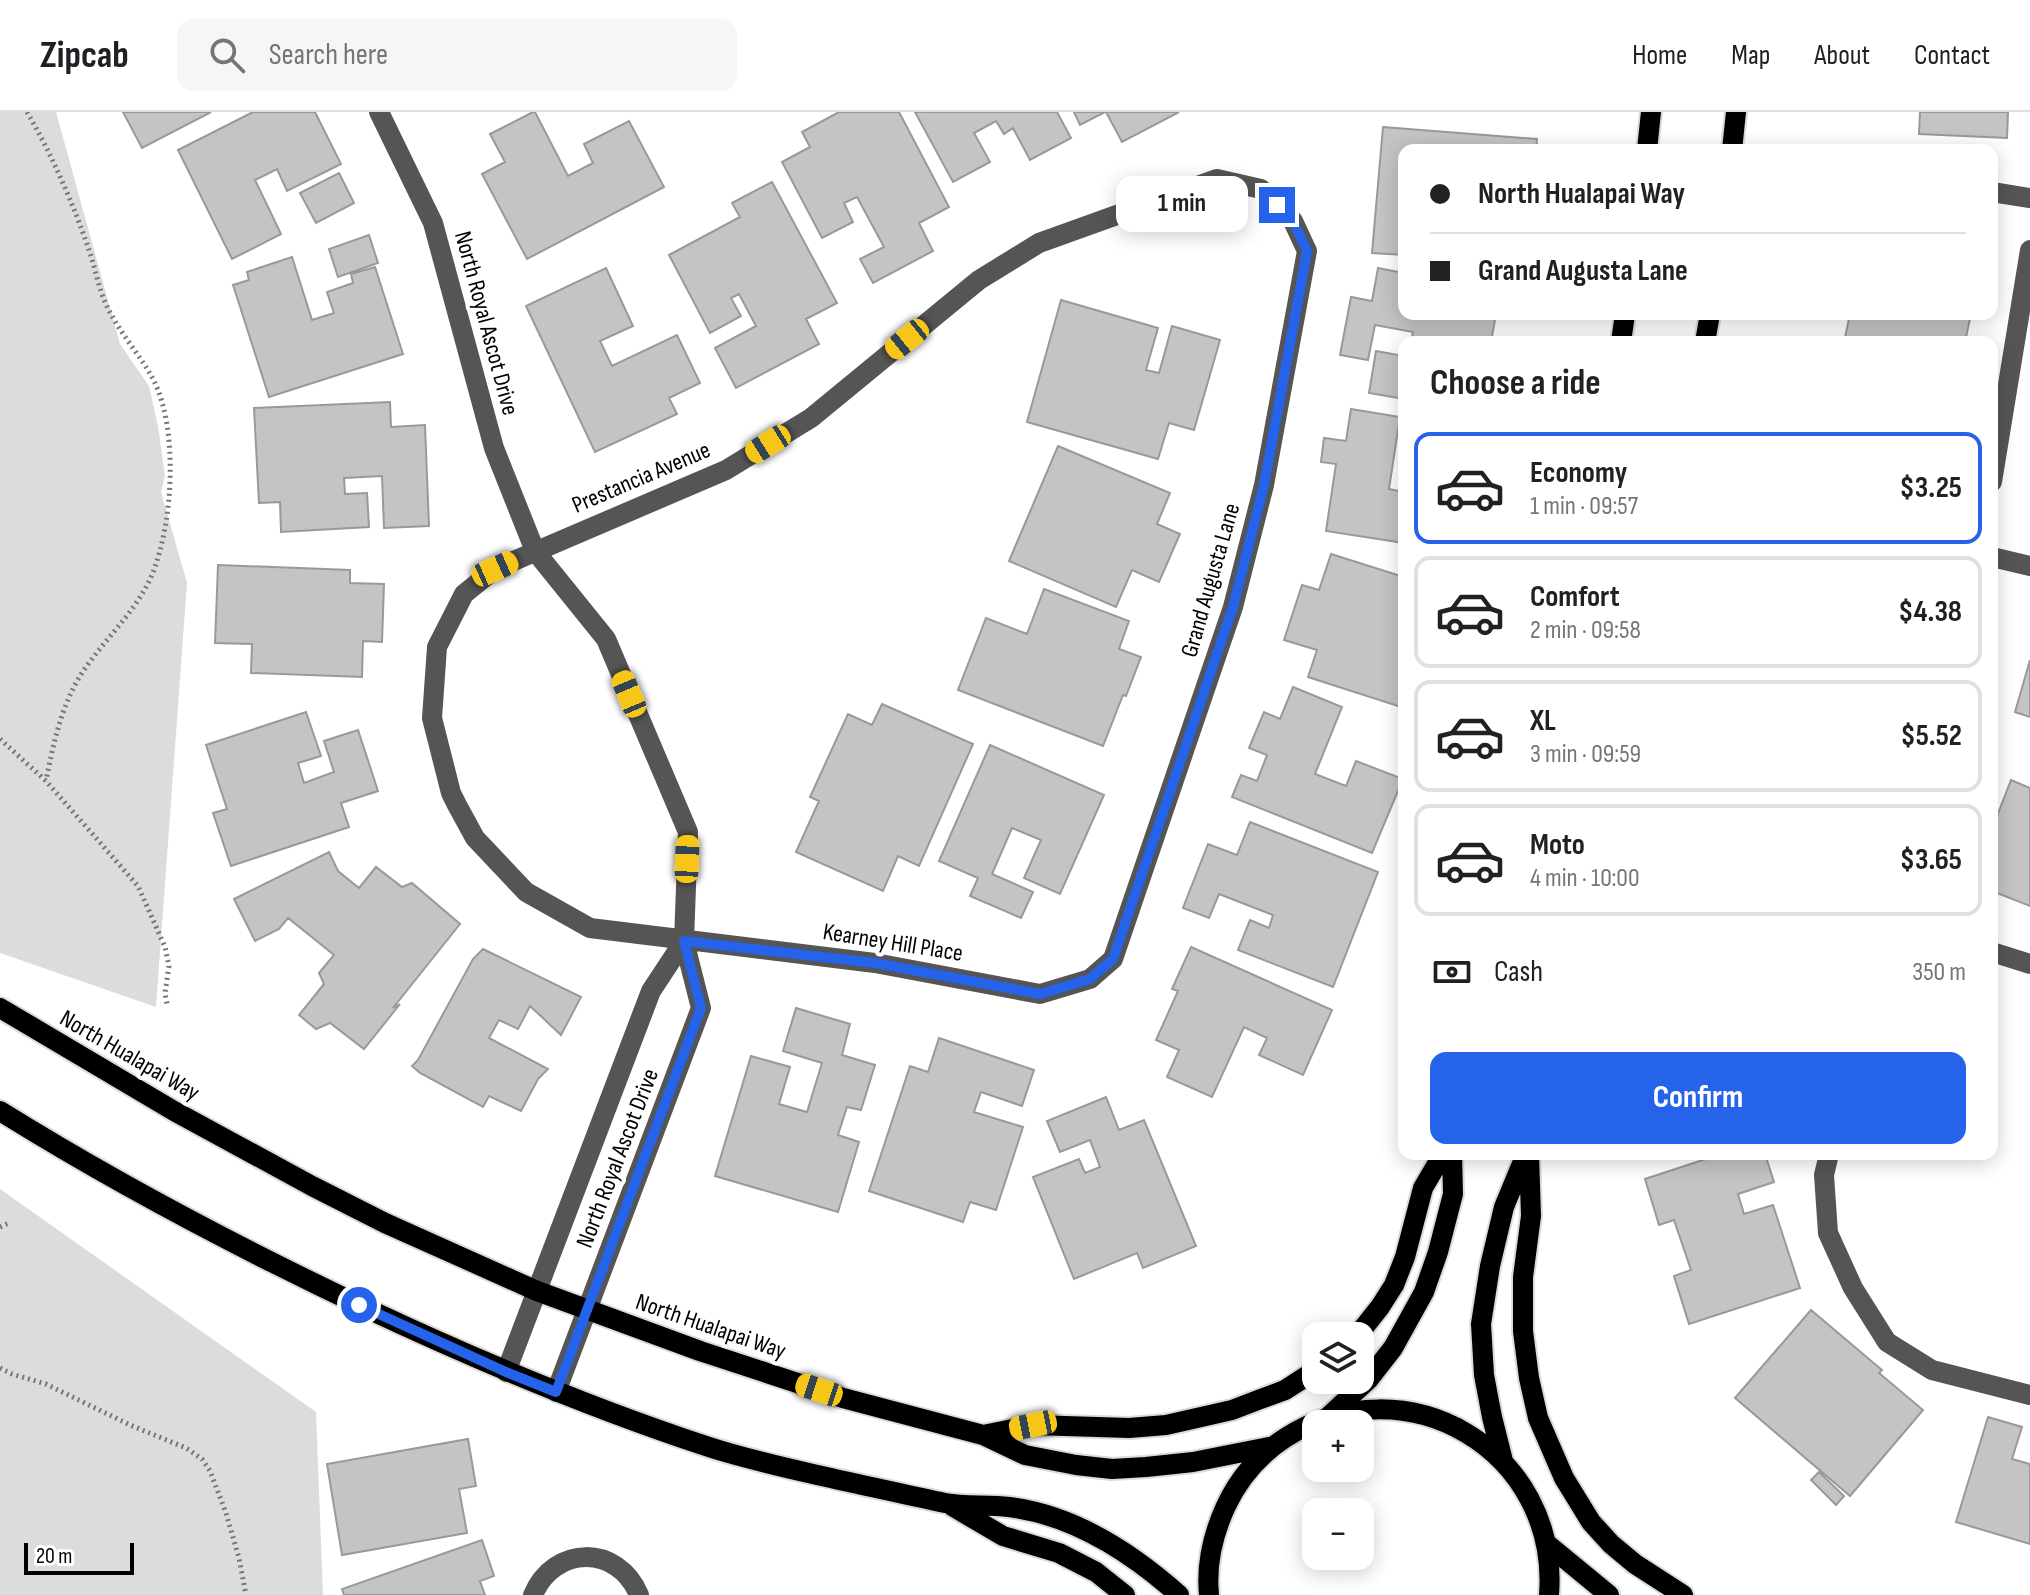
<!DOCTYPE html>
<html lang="en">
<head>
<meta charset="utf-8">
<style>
  body { margin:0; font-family:"Sofia Sans Condensed",sans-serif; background:#f6f6f6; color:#202124; height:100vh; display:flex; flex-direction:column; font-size:30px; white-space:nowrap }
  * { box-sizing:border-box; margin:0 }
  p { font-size:26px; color:#757577 }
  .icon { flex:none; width:44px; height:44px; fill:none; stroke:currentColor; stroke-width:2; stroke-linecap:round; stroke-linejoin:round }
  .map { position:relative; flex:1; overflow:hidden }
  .sheet { position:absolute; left:1398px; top:224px; width:600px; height:824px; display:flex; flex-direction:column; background:#fff; border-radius:16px; box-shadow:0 4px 20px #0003 }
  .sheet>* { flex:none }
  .hud { position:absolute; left:1398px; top:32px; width:600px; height:176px; border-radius:16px; box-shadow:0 4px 20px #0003; display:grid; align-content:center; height:176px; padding:0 32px; background:#fff }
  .controls { position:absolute; left:1302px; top:1210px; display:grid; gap:16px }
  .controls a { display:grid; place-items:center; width:72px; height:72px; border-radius:16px; background:#fff; box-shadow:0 4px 20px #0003; font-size:40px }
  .scale { position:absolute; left:24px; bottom:20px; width:110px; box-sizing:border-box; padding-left:8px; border:4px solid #000; border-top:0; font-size:22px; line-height:28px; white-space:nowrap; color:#000; -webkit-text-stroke:6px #fff; paint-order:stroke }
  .end { position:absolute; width:36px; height:36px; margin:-18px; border:10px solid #2563eb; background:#fff; box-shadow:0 0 0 4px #fff }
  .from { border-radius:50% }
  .bubble { position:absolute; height:56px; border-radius:16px; background:#fff; box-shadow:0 4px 20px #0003; font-size:26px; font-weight:700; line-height:56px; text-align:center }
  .car { position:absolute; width:24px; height:48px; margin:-24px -12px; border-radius:10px; box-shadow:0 0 6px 2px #0007; background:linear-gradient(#f5c518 24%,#345 0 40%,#f5c518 0 76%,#345 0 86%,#f5c518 0) }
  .hud b { display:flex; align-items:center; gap:28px; height:76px; font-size:30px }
  .hud b+b { border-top:2px solid #e0e0e0 }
  .hud i { width:20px; height:20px; background:#202124 }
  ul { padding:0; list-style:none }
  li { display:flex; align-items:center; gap:24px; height:112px; margin:0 16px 12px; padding:0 16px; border:4px solid #e0e0e0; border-radius:16px }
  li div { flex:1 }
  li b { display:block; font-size:30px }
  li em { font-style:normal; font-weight:700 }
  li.active { border-color:#2563eb }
  li>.icon { width:72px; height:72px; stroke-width:1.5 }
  h2 { padding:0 32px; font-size:36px; line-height:96px }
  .pay { display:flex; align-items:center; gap:20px; height:88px; padding:0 32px; font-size:30px }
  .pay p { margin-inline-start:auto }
  .cta { display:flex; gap:16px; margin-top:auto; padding:16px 32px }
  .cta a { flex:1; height:92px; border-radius:16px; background:#2563eb; color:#fff; font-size:32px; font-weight:700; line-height:92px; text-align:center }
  header { display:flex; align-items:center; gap:48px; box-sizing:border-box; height:112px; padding:0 40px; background:#fff; border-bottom:2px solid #e0e0e0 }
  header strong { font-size:38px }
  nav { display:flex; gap:44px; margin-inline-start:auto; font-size:28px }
  .search { width:560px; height:72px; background:#f6f6f6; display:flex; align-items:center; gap:20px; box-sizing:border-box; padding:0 28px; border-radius:16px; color:#757577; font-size:30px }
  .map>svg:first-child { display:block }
  .green { fill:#dcdcdc }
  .building { fill:#c4c4c4; stroke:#999; stroke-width:2 }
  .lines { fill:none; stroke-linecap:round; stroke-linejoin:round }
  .major-casing { stroke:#dbdbdb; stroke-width:24 }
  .path { stroke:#777; stroke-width:5; stroke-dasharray:2 4; stroke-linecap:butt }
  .minor { stroke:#555; stroke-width:20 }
  .major { stroke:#000; stroke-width:20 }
  .route { stroke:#2563eb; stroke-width:10 }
  .labels { text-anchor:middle; stroke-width:8; stroke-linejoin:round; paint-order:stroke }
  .street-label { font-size:24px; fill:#000; stroke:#fff }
</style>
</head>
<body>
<header>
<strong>Zipcab</strong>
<div class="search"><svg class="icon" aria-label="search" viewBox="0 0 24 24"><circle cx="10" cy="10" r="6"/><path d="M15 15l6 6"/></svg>Search here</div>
<nav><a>Home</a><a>Map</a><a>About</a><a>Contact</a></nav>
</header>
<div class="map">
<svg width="2030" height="1483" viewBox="0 0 2030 1483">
  <rect width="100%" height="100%" fill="#fff"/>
  <path class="green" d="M0,0h56l64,232 29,42 9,40 7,50 -4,16 26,91 -31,424 -156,-54z
    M0,1077l316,223 7,183h-323z"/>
  <path class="building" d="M123,0h88l-69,36z
    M253,0h62l26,52 -54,27 -10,-22 -22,11 26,54 -49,25 -54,-109z
    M533,0h2l33,64 25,-13 -9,-19 45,-23 35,66 -137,72 -45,-85 23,-12 -15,-28z
    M839,0h60l50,95 -30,16 14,28 -60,32 -13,-24 24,-12 -27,-50 -13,6 9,19 -31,16 -40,-76 28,-15 -8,-15z
    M915,0h142l14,26 -41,22 -17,-32 -9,6 -8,-13 -22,12 16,29 -37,20z
    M1074,0h31l-25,13z
    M1106,0h73l-57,30z
    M1920,0h88l-1,26 -88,-4z
    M1383,15l154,12 -1,11h-132v105l-32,-2z
    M339,61l15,30 -38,20 -16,-30z
    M772,70l65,121 -31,16 13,25 -83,44 -21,-40 41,-22 -17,-32 -8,4 10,18 -31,17 -41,-78 71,-38 -8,-14z
    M369,123l9,28 -40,14 -9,-28z
    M292,145l20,63 22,-7 -7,-21 26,-9 -2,-9 24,-7 28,87 -134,43 -36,-112 16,-5 -2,-8z
    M606,156l27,58 -33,15 12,25 65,-31 23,48 -31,15 8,16 -82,38 -69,-146z
    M1378,156l26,5v41h92l-5,28h-80l2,-10 -38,-7 -7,35 -28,-5 11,-58 21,4z
    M1061,188l97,28 -12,42 13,3 13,-47 48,14 -26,90 -25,-7 -11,36 -131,-37z
    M1850,202h121l-6,28h-121z
    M1376,239l28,5v43l-35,-6z
    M390,290l1,25 34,-2 4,101 -45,2 -2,-52 -38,2 1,16 22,-1 2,34 -88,5 -1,-30 -21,1 -5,-95z
    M1351,297l49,8 -11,72 15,3v51l-78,-12 10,-67 -15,-2 3,-24 22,3z
    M1058,334l112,47 -13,31 23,10 -21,48 -27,-12 -16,37 -107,-46z
    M1331,442l73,23v131l-96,-31 9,-27 -33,-10 18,-55 17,5z
    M218,453l132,5v13l34,1 -2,58 -19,-1 -1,36 -111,-4 1,-29 -37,-1z
    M1044,477l85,32 -10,28 22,8 -15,39 -3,-1 -20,51 -145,-56 28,-72 41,16z
    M2030,548v57l-15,-5z
    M1293,575l49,20 -27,67 31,12 10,-25 47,18 -31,74 -140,-56 9,-22 16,6 10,-26 -18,-7 15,-36 16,7z
    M882,592l91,40 -54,122 -21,-10 -15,35 -87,-39 23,-51 -9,-4 38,-83 24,11z
    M306,600l15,44 -23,7 6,20 30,-11 -10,-31 34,-11 20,61 -37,12 8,24 -118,39 -18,-53 14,-4 -21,-64z
    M990,633l114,50 -44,99 -36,-16 17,-38 -29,-12 -20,46 41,18 -12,26 -51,-22 8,-18 -39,-17z
    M2011,668l19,8v118l-38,-15v-62z
    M1250,710l128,50 -45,115 -95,-37 12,-30 19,8 4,-13 -54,-21 -10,24 -26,-10 25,-64 29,11z
    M329,740l9,19 21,17 17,-21 26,20 10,-4 48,41 -67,84 7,-4 -36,45 -34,-26 -14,6 -17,-14 25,-31 -5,-11 15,-18 -46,-37 -9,11 -24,12 -21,-42z
    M1191,835l141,63 -29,65 -44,-20 8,-17 -23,-11 -32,70 -45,-20 12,-27 -23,-10 22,-49 -6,-2z
    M483,837l98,48 -20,38 -31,-29 -12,23 -19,-9 -10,18 59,31 -10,10 -17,32 -32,-15 -6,11 -63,-34 -8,-7 6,-6 55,-101z
    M796,896l54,16 -8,31 33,10 -14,45 -14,-3 -9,28 21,7 -21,70 -123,-36 36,-120 39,11 -11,37 28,8 15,-49 -39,-12z
    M939,926l95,32 -12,36 -41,-14 -7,20 49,15 -27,83 -26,-8 -7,20 -94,-31 41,-125 18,6z
    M1106,985l13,33 25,-10 52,126 -53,22 -6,-15 -63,26 -41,-102 46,-18 6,14 15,-6 -10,-27 -30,12 -13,-31z
    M1721,1042h44l9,28 -36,12 6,20 29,-9 27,83 -111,36 -15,-48 17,-6 -17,-50 -15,5 -14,-46z
    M1811,1198l71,60 -3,3 44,37 -73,86 -115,-98z
    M1988,1305l34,10 -10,32 18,5v80l-74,-22z
    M468,1327l8,47 -17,3 8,44 -125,22 -15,-91z
    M1819,1360l25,24 -8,9 -25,-25z
    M482,1428l12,36 -14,5 5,14h-141l-2,-6z"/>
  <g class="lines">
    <g class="major-casing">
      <path id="major" d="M1647,38l4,-38
        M1732,38l4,-38
        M1621,230l4,-28
        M1705,230l5,-28
        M0,896l174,103 138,75 73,37 152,68 163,60 143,47 140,37 42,20 51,10 36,4 34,-2 47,-5 81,-16
        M0,999c119,74 243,139 370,199 109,51 221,98 336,136 45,15 91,24 138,35 33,7 67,15 101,22 21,4 43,1 64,4 64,8 123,46 170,88
        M1529,1042l2,62 -8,61v54l6,47 9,40 26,60 27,44 20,22 24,20 48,31
        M1357,1224l23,-29 14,-22 11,-28 18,-69 20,-34
        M1329,1304l39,-36 25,-32 31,-56 14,-40 15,-58 -1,-40
        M983,1323l50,-10 96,3 37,-3 66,-15 26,-10 27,-10 31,-20
        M1503,1349l-11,-44 -8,-42 -3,-51 9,-58 14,-59 22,-53
        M952,1394l51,30 56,17 37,19 29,23
        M1547,1432l62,51
        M1209,1483c-3,-31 4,-61 17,-89 13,-28 33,-51 59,-68 121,-78 275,13 264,157"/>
    </g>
    <path class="path" d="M27,0c25,43 46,91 62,138 6,17 9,36 16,52 12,28 34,51 48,77 26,50 20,144 -1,196 -15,34 -41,58 -63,88 -26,34 -35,77 -43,118
      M0,627l46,42 92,105 27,61 4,19 -4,27 2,11
      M0,1115l9,-4
      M0,1256l12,6 34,10 84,41 56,23 16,11 8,12 16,42 13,45 7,37"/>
    <path class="minor" d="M379,0l54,111 61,225 41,103 71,88 82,193 -4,109 17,67 -145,384
      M1217,67l44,10 32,32 14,30 -43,234 -31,122 -120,352 -23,20 -50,15 -165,-31 -285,-35 -64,-36 -51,-54 -18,-33 -6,-12 -19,-75 5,-71 27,-53 31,-25 231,-99 85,-52 168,-138 60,-37z
      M1992,80l38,6
      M1992,370l38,-232
      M1992,445l38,9
      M1992,840l38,12
      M1829,1042l-5,21 4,58 25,55 34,54 45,28 98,25
      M506,1260l145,-381 33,-50
      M533,1483c21,-50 85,-51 106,0"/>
    <use href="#major" class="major"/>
  </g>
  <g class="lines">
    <path class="route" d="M359,1193l147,67 50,20 145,-384 -17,-67 191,22 165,31 50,-15 23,-20 120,-352 31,-122 43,-234 -14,-30 -16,-16"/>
  </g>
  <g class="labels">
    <g class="street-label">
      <text transform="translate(487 211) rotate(75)" y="8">North Royal Ascot Drive</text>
      <text transform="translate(641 365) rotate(-23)" y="8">Prestancia Avenue</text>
      <text transform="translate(1210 468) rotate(-74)" y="8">Grand Augusta Lane</text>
      <text transform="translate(893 830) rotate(9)" y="8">Kearney Hill Place</text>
      <text transform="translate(130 943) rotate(30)" y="8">North Hualapai Way</text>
      <text transform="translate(617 1046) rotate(-69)" y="8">North Royal Ascot Drive</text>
      <text transform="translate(711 1214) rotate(19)" y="8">North Hualapai Way</text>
    </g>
  </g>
</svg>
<div class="controls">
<a><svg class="icon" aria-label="layers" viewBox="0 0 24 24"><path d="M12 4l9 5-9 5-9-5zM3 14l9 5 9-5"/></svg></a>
<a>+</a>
<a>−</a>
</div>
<div class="scale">20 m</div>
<i class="end from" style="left:359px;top:1193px"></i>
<i class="end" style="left:1277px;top:93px"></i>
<div class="bubble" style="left:1116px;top:64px;width:132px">1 min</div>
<i class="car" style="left:907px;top:227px;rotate:231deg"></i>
<i class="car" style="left:768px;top:332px;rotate:238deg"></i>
<i class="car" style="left:495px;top:457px;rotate:66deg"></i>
<i class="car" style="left:629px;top:582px;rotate:337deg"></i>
<i class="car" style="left:687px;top:747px;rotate:2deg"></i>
<i class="car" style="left:819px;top:1278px;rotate:288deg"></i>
<i class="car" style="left:1033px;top:1313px;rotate:259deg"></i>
<div class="hud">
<b><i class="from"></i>North Hualapai Way</b>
<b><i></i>Grand Augusta Lane</b>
</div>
<section class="sheet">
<h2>Choose a ride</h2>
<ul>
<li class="active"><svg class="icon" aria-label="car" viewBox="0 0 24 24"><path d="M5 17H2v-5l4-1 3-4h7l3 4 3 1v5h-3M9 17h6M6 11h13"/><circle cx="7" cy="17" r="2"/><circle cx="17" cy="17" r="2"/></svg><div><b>Economy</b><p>1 min · 09:57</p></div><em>$3.25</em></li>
<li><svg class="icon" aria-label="car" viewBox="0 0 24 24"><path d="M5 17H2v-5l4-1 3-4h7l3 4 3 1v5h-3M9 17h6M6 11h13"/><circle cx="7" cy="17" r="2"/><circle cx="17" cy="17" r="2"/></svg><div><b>Comfort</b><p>2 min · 09:58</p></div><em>$4.38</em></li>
<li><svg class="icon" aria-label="car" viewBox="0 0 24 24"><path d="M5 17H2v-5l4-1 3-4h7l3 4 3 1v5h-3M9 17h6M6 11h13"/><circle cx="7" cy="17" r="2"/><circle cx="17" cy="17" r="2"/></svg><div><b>XL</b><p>3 min · 09:59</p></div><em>$5.52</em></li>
<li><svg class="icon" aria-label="car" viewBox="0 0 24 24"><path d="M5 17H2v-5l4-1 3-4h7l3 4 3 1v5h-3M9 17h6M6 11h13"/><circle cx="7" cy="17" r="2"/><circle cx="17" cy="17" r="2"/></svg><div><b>Moto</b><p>4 min · 10:00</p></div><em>$3.65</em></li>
</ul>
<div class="pay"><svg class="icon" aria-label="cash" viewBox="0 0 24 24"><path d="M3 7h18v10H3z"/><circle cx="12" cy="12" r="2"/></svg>Cash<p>350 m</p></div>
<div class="cta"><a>Confirm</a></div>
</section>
</div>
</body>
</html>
